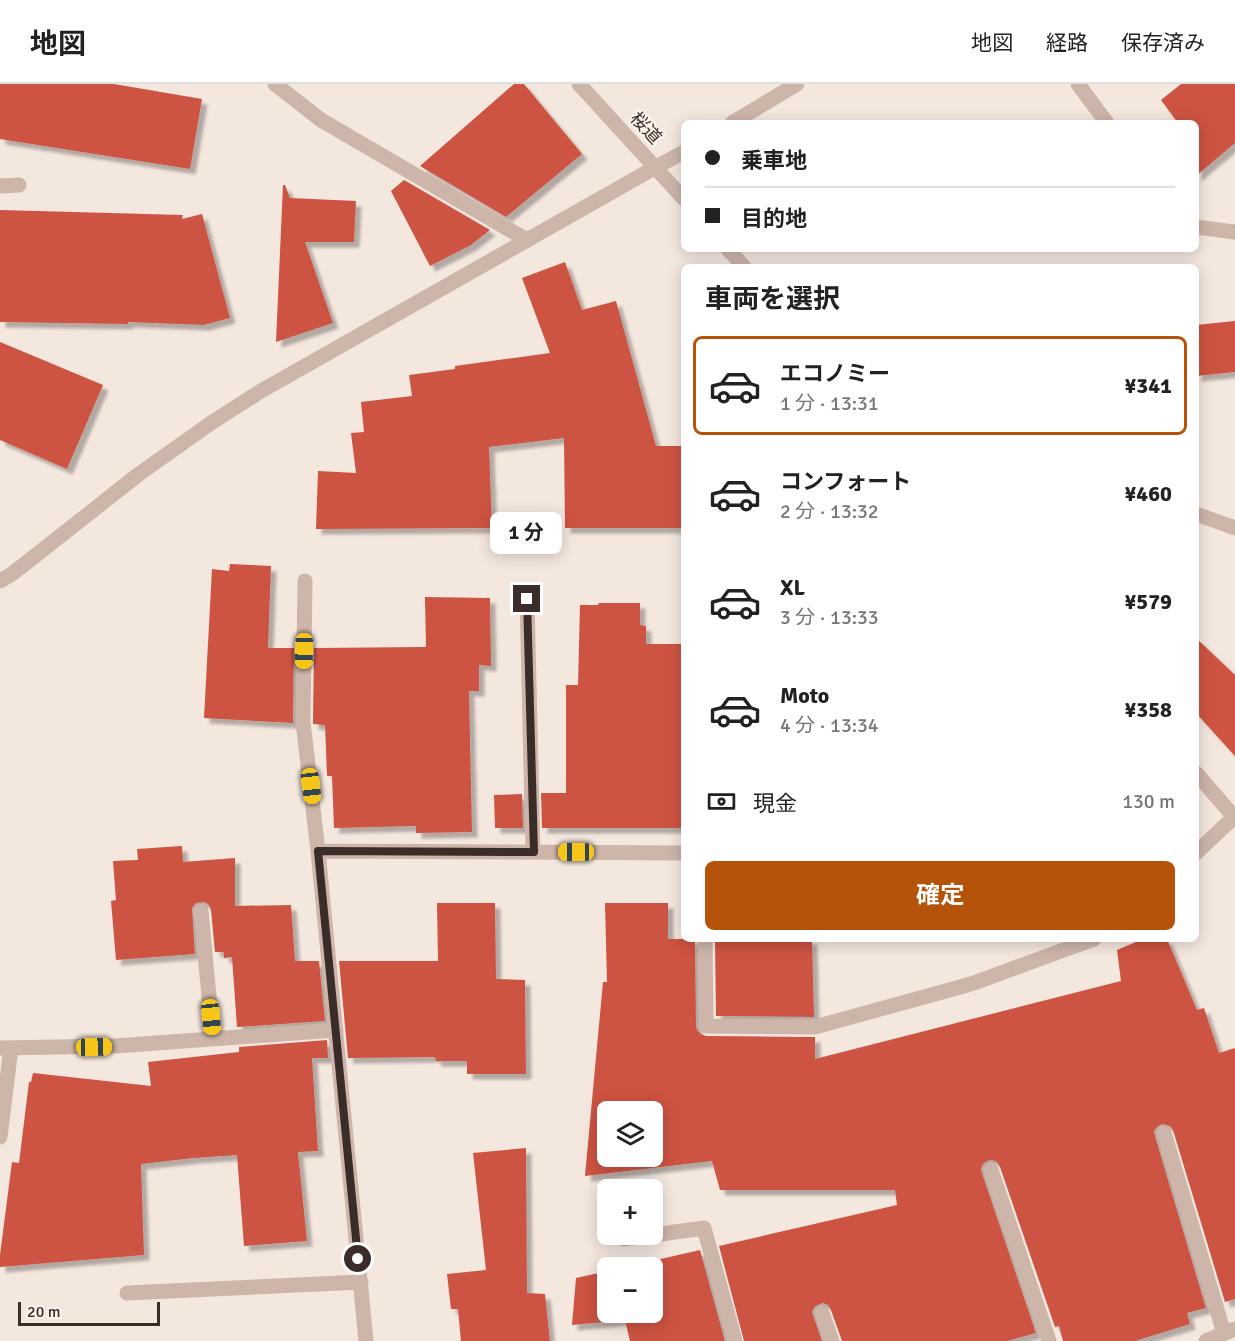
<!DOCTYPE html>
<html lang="ja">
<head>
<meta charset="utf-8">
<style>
  body { margin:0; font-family:Signika,"Noto Sans JP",sans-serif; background:#f2f2f2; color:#222; height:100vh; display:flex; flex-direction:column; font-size:22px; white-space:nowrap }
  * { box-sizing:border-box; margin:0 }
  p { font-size:20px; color:#767676 }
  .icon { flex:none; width:33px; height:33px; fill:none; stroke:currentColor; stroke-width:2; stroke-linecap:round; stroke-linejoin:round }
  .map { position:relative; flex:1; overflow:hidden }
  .side { position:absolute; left:681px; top:180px; width:518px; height:678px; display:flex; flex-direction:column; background:#fff; border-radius:9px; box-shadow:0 3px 15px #0003 }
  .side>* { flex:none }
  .top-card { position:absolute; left:681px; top:36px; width:518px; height:132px; border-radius:9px; box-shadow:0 3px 15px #0003; display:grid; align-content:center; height:132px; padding:0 24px; background:#fff }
  .buttons { position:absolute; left:597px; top:1017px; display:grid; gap:12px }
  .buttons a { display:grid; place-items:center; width:66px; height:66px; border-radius:9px; background:#fff; box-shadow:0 3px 15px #0003; font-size:30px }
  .scale { position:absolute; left:18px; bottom:15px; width:142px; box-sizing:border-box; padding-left:6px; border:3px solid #3a2c29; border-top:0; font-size:16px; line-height:21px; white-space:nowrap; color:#3a2c29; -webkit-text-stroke:4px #fbf2eb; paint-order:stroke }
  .end { position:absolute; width:27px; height:27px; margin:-14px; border:8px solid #3a2c29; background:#fff; box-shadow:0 0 0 3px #fff }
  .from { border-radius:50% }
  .bubble { position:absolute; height:42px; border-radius:9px; background:#fff; box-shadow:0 3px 15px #0003; font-size:20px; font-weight:700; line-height:42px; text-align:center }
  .car { position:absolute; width:18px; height:36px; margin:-18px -9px; border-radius:8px; box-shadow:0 0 4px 2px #0007; background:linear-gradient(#f5c518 24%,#345 0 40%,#f5c518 0 76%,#345 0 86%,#f5c518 0) }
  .top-card b { display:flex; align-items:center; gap:21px; height:57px; font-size:22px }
  .top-card b+b { border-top:2px solid #e0e0e0 }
  .top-card i { width:15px; height:15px; background:#222 }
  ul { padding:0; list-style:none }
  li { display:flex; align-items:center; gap:18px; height:99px; margin:0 12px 9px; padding:0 12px; border:3px solid transparent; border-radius:9px }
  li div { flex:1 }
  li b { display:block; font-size:22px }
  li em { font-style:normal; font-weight:700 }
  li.on { border-color:#b45309 }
  li>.icon { width:54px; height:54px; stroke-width:1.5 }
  h2 { padding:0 24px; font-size:27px; line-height:72px }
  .pay { display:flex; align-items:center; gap:15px; height:66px; padding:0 24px; font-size:22px }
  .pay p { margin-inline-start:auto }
  .cta { display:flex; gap:12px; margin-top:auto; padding:12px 24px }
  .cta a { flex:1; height:69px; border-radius:9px; background:#b45309; color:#fff; font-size:24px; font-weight:700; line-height:69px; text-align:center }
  header { display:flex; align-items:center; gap:36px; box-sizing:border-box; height:84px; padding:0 30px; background:#fff; border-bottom:2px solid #e0e0e0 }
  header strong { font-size:28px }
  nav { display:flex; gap:33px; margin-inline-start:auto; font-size:21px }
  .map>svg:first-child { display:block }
  .building { fill:#cd5343; fill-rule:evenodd; filter:url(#shadow) }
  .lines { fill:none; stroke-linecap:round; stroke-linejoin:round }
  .service { stroke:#cdb5a9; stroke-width:15 }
  .minor { stroke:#cdb5a9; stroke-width:15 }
  .tertiary { stroke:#cdb5a9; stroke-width:15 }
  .route { stroke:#3a2c29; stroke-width:8 }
  .labels { text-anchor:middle; stroke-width:5; stroke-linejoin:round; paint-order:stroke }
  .street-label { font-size:18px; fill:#3a2c29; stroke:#fbf2eb }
</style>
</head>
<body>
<header>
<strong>地図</strong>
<nav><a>地図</a><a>経路</a><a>保存済み</a></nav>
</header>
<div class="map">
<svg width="1235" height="1257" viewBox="0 0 1235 1257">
  <defs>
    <filter id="shadow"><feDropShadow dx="5.5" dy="5.5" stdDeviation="1.5" flood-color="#0004"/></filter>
  </defs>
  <rect width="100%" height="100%" fill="#f4e7de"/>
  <path class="building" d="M0,0h114l88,15 -12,70 -190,-30z
    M514,0h10l58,70 -76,63 -86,-51z
    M1181,0h54v59l-39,33v-53h-18l-17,-23z
    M404,96l86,50 -19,15 -41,21 -39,-75z
    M283,101h2l5,13 66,3 -2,41h-49l28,81 -57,19z
    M0,126l183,5 -1,4 20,-5 28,104 -26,7 -76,-3v2l-128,-2z
    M565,178l17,48 34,-9 40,145h28v82h-119l-1,-90 -75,9 3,81 -176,1 2,-58 38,2 -5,-40 13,-1 -3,-30 51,-6 -3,-21 46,-6v-3l95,-13 -28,-75z
    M1235,237v51l-39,4v-51z
    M0,258l103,43 -36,84 -67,-29z
    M230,480l41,2 -3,82h26l-1,75 -89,-5 8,-149 17,2z
    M425,513l65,1 1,68 -12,-1v26h-10l3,141 -56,1v-7l-82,2 -2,-52h-5l-2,-51 -12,-1v-2l1,-74 112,-1z
    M599,519h41v22l6,1v18h38v184h-142l-1,-35h25v-108h12l2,-80h18z
    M1196,554l39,37v81l-39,-43z
    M522,710l1,34h-28l-1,-33z
    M182,762l1,16 52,-4v48l56,-1 4,56h24l6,60 -88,6 -5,-70 -8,1v-6h-9l-4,-42 -2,-5 -4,-3 -9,1 -4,5 3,46 -79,6 -5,-59 5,-1 -3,-39 25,-1 -1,-11z
    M437,819h58l1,76 29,1 1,94h-59v-13h-31l-1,-4 -87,1 -9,-97h99z
    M605,819h63v36h27l1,87 1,4 4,4 5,2 109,1v22l306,-78 -4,-31 26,-11h24l30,71 7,-2 15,45 16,-5v251l-10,3 -52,-172 -3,-4 -8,-2 -5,3 -3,4 1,5 51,172 -19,5 3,11 -55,17h-72l-4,-15 -4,1 -55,-160 -3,-5 -5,-2 -5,1 -4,3 -2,5 1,4 54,160 -29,8h-165l-11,-31 -3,-5 -5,-2 -8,3 -3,6 10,29h-78l-25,-95 178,-41 -2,-15h-175l-8,-29 -127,15 18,-194h4zM608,1028h44v44h-44z
    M715,855h97l2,78 -98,-1z
    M327,956l1,18h-16l6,93 -20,1 9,89 -63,5 -7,-91 -43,3 -53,6 3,91 -144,12v-12l12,-93 7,1 10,-81h2l2,-9 118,13 -3,-24 91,-10v-5z
    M526,1064l1,145 18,1 5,47h-89l-3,-32h-7l-4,-35 39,-4 -13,-117z
    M700,1166l25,91h-95l-5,-21 -53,5 4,-47 32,-7v41h44v-44h-30z"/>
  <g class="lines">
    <path class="service" d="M0,102l19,-1
      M1164,1049l60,200
      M991,1086l58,171
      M624,1155l80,-11 31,113
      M822,1229l10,28"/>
    <path class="minor" d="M275,0l46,36 206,120
      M1078,0l29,39
      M732,39l65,-39
      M656,83l28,-15
      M1196,143l39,5
      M1196,430l39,14
      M305,497l-2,141 15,129 48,490
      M527,515l6,253
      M318,767l366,2
      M1196,769l38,-36
      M201,827l12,128
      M705,855l1,87 109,1 156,-43 123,-45
      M0,964l115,-2 221,-16
      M0,1053l11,-89
      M127,1209l234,-11
      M1206,1257l29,-12"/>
    <path class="tertiary" d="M579,0l105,115
      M728,165l16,18
      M0,497l12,-7 127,-100 72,-51 50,-32 395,-224
      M1196,689l39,45"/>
  </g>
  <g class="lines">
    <path class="route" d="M358,1175l-40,-408 216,1 -7,-253"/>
  </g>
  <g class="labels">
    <g class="street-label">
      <text transform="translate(646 44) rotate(47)" y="6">桜道</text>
    </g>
  </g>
</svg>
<div class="buttons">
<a><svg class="icon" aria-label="layers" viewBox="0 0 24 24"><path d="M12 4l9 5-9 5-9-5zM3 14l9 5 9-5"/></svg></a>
<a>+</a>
<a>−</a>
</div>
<div class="scale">20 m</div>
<i class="end from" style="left:358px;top:1175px"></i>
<i class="end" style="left:527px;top:515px"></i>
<div class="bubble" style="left:490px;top:428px;width:72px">1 分</div>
<i class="car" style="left:304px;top:567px;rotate:181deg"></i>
<i class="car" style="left:311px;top:702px;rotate:173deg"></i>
<i class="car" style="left:576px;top:768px;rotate:270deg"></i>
<i class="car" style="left:211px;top:933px;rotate:174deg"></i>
<i class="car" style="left:94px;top:963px;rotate:89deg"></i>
<div class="top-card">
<b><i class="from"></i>乗車地</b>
<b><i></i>目的地</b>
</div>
<section class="side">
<h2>車両を選択</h2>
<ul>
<li class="on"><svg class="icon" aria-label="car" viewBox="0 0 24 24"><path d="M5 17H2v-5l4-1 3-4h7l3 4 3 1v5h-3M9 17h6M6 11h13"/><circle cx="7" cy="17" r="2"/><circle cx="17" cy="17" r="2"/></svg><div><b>エコノミー</b><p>1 分 · 13:31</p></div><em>¥341</em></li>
<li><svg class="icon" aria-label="car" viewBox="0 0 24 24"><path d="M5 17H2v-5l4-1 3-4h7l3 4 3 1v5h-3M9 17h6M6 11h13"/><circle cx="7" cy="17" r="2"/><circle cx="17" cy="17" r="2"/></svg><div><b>コンフォート</b><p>2 分 · 13:32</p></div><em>¥460</em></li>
<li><svg class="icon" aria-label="car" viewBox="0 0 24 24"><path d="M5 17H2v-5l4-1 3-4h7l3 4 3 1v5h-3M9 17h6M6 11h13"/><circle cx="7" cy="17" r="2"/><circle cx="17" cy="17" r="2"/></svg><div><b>XL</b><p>3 分 · 13:33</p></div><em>¥579</em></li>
<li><svg class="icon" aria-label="car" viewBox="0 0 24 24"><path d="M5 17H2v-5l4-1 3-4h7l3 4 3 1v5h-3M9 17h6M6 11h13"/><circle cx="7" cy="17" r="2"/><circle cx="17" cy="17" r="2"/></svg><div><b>Moto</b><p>4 分 · 13:34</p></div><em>¥358</em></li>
</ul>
<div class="pay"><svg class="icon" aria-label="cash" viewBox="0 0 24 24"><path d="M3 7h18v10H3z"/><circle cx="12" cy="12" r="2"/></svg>現金<p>130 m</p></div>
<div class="cta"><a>確定</a></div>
</section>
</div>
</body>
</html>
